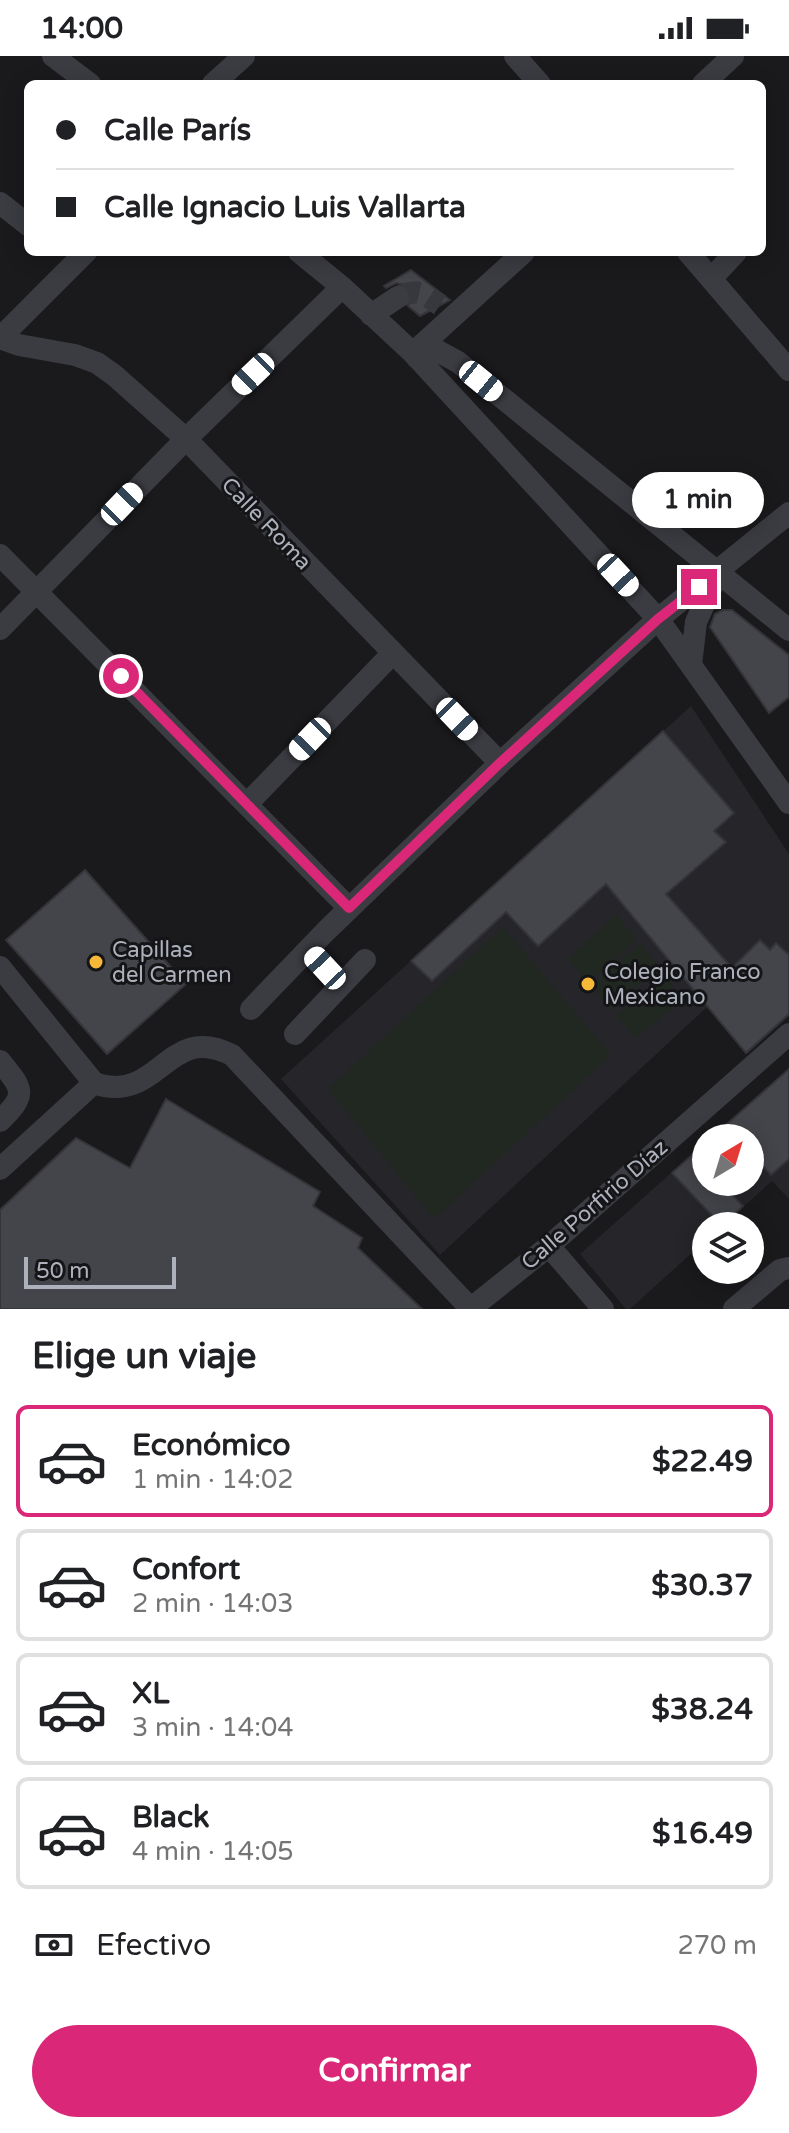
<!DOCTYPE html>
<html lang="es">
<head>
<meta charset="utf-8">
<style>
  body { margin:0; font-family:"Varela Round",sans-serif; background:#f6f6f6; color:#202124; height:100vh; display:flex; flex-direction:column; font-size:30px; white-space:nowrap }
  * { box-sizing:border-box; margin:0 }
  p { font-size:26px; color:#757577 }
  .icon { flex:none; width:44px; height:44px; fill:none; stroke:currentColor; stroke-width:2; stroke-linecap:round; stroke-linejoin:round }
  .map { position:relative; height:1253px; overflow:hidden }
  .sheet { display:flex; flex-direction:column; background:#fff; flex:1 }
  .sheet>* { flex:none }
  .guide { position:absolute; left:24px; top:24px; width:742px; height:176px; border-radius:12px; box-shadow:0 4px 20px #0003; display:grid; align-content:center; height:176px; padding:0 32px; background:#fff }
  .needle { width:52px; rotate:38deg }
  .tools { position:absolute; left:692px; top:1068px; display:grid; gap:16px }
  .tools a { display:grid; place-items:center; width:72px; height:72px; border-radius:50%; background:#fff; box-shadow:0 4px 20px #0003; font-size:40px }
  .scale { position:absolute; left:24px; bottom:20px; width:152px; box-sizing:border-box; padding-left:8px; border:4px solid #acb1bc; border-top:0; font-size:22px; line-height:28px; white-space:nowrap; color:#acb1bc; -webkit-text-stroke:6px #151518; paint-order:stroke }
  .end { position:absolute; width:36px; height:36px; margin:-18px; border:10px solid #db2777; background:#fff; box-shadow:0 0 0 4px #fff }
  .from { border-radius:50% }
  .bubble { position:absolute; height:56px; border-radius:28px; background:#fff; box-shadow:0 4px 20px #0003; font-size:26px; font-weight:700; line-height:56px; text-align:center }
  .car { position:absolute; width:24px; height:48px; margin:-24px -12px; border-radius:10px; box-shadow:0 0 6px 2px #0007; background:linear-gradient(#fff 24%,#345 0 40%,#fff 0 76%,#345 0 86%,#fff 0) }
  .guide b { display:flex; align-items:center; gap:28px; height:76px; font-size:30px }
  .guide b+b { border-top:2px solid #e0e0e0 }
  .guide i { width:20px; height:20px; background:#202124 }
  ul { padding:0; list-style:none }
  li { display:flex; align-items:center; gap:24px; height:112px; margin:0 16px 12px; padding:0 16px; border:4px solid #e0e0e0; border-radius:12px }
  li div { flex:1 }
  li b { display:block; font-size:30px }
  li em { font-style:normal; font-weight:700 }
  li.active { border-color:#db2777 }
  li>.icon { width:72px; height:72px; stroke-width:1.5 }
  h2 { padding:0 32px; font-size:36px; line-height:96px }
  .pay { display:flex; align-items:center; gap:20px; height:88px; padding:0 32px; font-size:30px }
  .pay p { margin-inline-start:auto }
  .primary-button { display:flex; gap:16px; margin-top:auto; padding:16px 32px }
  .primary-button a { flex:1; height:92px; border-radius:48px; background:#db2777; color:#fff; font-size:32px; font-weight:700; line-height:92px; text-align:center }
  .status { display:flex; justify-content:space-between; align-items:center; height:56px; padding:0 40px; background:#fff; direction:ltr }
  .status svg { height:22px; fill:currentColor }
  .map>svg:first-child { display:block }
  .built { fill:#26262a }
  .green { fill:#202821 }
  .building { fill:#44454a; stroke:#343439; stroke-width:2 }
  .lines { fill:none; stroke-linecap:round; stroke-linejoin:round }
  .minor-tunnel { stroke:#37383d; stroke-width:22; stroke-dasharray:22 11; stroke-linecap:butt }
  .minor { stroke:#3b3c42; stroke-width:22 }
  .route { stroke:#db2777; stroke-width:10 }
  .poi-dot { fill:#f8b837; stroke:#151518; stroke-width:3 }
  .labels { text-anchor:middle; stroke-width:6; stroke-linejoin:round; paint-order:stroke }
  .street-label { font-size:22px; fill:#acb1bc; stroke:#151518 }
  .poi-label { font-size:22px; fill:#acb1bc; stroke:#151518; text-anchor:start }
</style>
</head>
<body>
<div class="status"><b>14:00</b><svg viewBox="0 0 49 12"><path d="M0 12V9h3v3zM5 12V6h3v6zM10 12V3h3v9zM15 12V0h3v12zM26 1h20v11H26zM47 4h2v5h-2z"/></svg></div>
<div class="map">
<svg width="789" height="1253" viewBox="0 0 789 1253">
  <rect width="100%" height="100%" fill="#1a1a1d"/>
  <path class="built" d="M691,650l98,148v162l-42,38 -40,-47 -267,248 -159,-176z
    M789,1013v130l-17,-18 -50,45h-16v14l-76,69h-4l-46,-55 126,-112v40h44v-44h-39z"/>
  <path class="green" d="M616,859l21,24 -49,44 -20,-24z
    M503,871l108,128 -177,164 -106,-130z
    M640,887l19,23 -48,44 -20,-23z
    M664,919l19,23 -47,41 -19,-23z"/>
  <path class="building" d="M411,214l39,30 -30,16 -12,-10 4,-11 -7,-10 -9,-2 -10,5 -2,-2z
    M723,554h9l57,45v42l-20,16 -59,-86 5,-13z
    M663,675l71,82 -20,18 12,11 -60,52 66,74 28,-28 10,10 6,-7 13,12v59l-43,39 -140,-169 -68,62 -32,-34 -74,69 -21,-20z
    M85,814l101,114 -79,70 -101,-114z
    M789,1013v90l-18,16 -21,-23v-14h-39z
    M166,1043l154,93 -7,14 49,32 -4,10 64,61h-422v-99l76,-72 54,30z
    M706,1086v40h14l23,24 -21,20 -50,-53z"/>
  <g class="lines">
    <path class="minor-tunnel" d="M398,241c21,-9 24,-4 42,8"/>
    <path class="minor" d="M53,0l37,28
      M515,0l25,28
      M213,28l31,-28
      M703,28l30,-28
      M0,147l28,22
      M299,196l43,35 71,66 245,266 131,184
      M688,196l101,118
      M711,223l25,-27
      M371,259l27,-18
      M0,282l19,7 56,10 22,8 17,12 72,64 314,324
      M0,282l86,-86
      M413,297l111,-101
      M417,302l19,-8 22,12 331,268
      M0,499l349,353
      M0,573l186,-190 156,-152
      M691,609l5,-43 19,-42
      M247,748l146,-151
      M308,894l33,35
      M0,911l94,116c66,23 72,-62 138,-28l239,254
      M251,953l75,-78 174,-168 158,-144 131,-106
      M295,978l70,-74
      M0,1005c23,28 28,33 0,60
      M0,1113l94,-86
      M549,1190l54,63
      M470,1253l79,-63 240,-212
      M734,1253l46,-39 9,-2"/>
  </g>
  <g class="lines">
    <path class="route" d="M121,620l228,232 151,-145 158,-144 41,-32"/>
  </g>
  <g class="poi-dot">
    <circle cx="96" cy="906" r="8"/>
    <circle cx="588" cy="928" r="8"/>
  </g>
  <g class="labels">
    <g class="street-label">
      <text transform="translate(267 467) rotate(46)" y="8">Calle Roma</text>
      <text transform="translate(594 1148) rotate(-41)" y="8">Calle Porfirio Díaz</text>
    </g>
    <g class="poi-label">
      <text x="112" y="901">Capillas<tspan x="112" dy="25">del Carmen</tspan></text>
      <text x="604" y="923">Colegio Franco<tspan x="604" dy="25">Mexicano</tspan></text>
    </g>
  </g>
</svg>
<div class="tools">
<a><svg class="needle" viewBox="-14 -14 28 28"><path d="M0-13l5 13h-10z" fill="#e53935"/><path d="M0 13l5-13h-10z" fill="#757577"/></svg></a>
<a><svg class="icon" aria-label="layers" viewBox="0 0 24 24"><path d="M12 4l9 5-9 5-9-5zM3 14l9 5 9-5"/></svg></a>
</div>
<div class="scale">50 m</div>
<i class="end from" style="left:121px;top:620px"></i>
<i class="end" style="left:699px;top:531px"></i>
<div class="bubble" style="left:632px;top:416px;width:132px">1 min</div>
<i class="car" style="left:253px;top:318px;rotate:226deg"></i>
<i class="car" style="left:481px;top:325px;rotate:129deg"></i>
<i class="car" style="left:122px;top:448px;rotate:44deg"></i>
<i class="car" style="left:618px;top:519px;rotate:137deg"></i>
<i class="car" style="left:457px;top:663px;rotate:136deg"></i>
<i class="car" style="left:310px;top:683px;rotate:224deg"></i>
<i class="car" style="left:325px;top:912px;rotate:317deg"></i>
<div class="guide">
<b><i class="from"></i>Calle París</b>
<b><i></i>Calle Ignacio Luis Vallarta</b>
</div>
</div>
<section class="sheet">
<h2>Elige un viaje</h2>
<ul>
<li class="active"><svg class="icon" aria-label="car" viewBox="0 0 24 24"><path d="M5 17H2v-5l4-1 3-4h7l3 4 3 1v5h-3M9 17h6M6 11h13"/><circle cx="7" cy="17" r="2"/><circle cx="17" cy="17" r="2"/></svg><div><b>Económico</b><p>1 min · 14:02</p></div><em>$22.49</em></li>
<li><svg class="icon" aria-label="car" viewBox="0 0 24 24"><path d="M5 17H2v-5l4-1 3-4h7l3 4 3 1v5h-3M9 17h6M6 11h13"/><circle cx="7" cy="17" r="2"/><circle cx="17" cy="17" r="2"/></svg><div><b>Confort</b><p>2 min · 14:03</p></div><em>$30.37</em></li>
<li><svg class="icon" aria-label="car" viewBox="0 0 24 24"><path d="M5 17H2v-5l4-1 3-4h7l3 4 3 1v5h-3M9 17h6M6 11h13"/><circle cx="7" cy="17" r="2"/><circle cx="17" cy="17" r="2"/></svg><div><b>XL</b><p>3 min · 14:04</p></div><em>$38.24</em></li>
<li><svg class="icon" aria-label="car" viewBox="0 0 24 24"><path d="M5 17H2v-5l4-1 3-4h7l3 4 3 1v5h-3M9 17h6M6 11h13"/><circle cx="7" cy="17" r="2"/><circle cx="17" cy="17" r="2"/></svg><div><b>Black</b><p>4 min · 14:05</p></div><em>$16.49</em></li>
</ul>
<div class="pay"><svg class="icon" aria-label="cash" viewBox="0 0 24 24"><path d="M3 7h18v10H3z"/><circle cx="12" cy="12" r="2"/></svg>Efectivo<p>270 m</p></div>
<div class="primary-button"><a>Confirmar</a></div>
</section>
</body>
</html>
